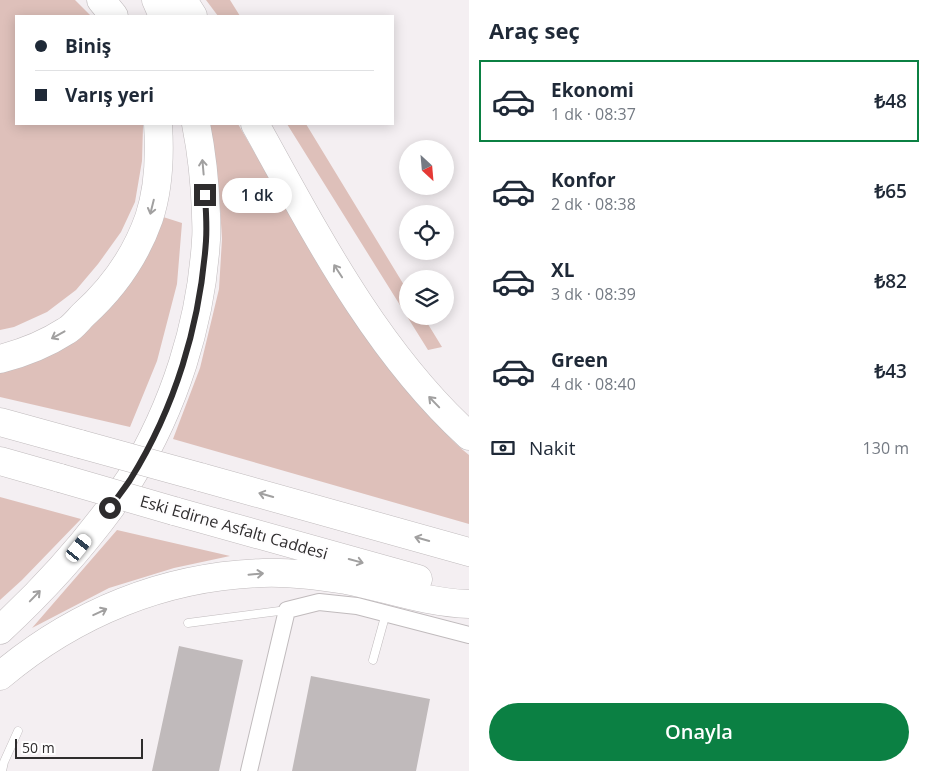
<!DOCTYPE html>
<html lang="tr">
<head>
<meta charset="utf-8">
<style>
  body { margin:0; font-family:"Open Sans",sans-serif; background:#f2f2f3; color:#1f2937; height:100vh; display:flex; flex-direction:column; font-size:19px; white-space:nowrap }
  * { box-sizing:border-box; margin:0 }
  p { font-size:16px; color:#747a83 }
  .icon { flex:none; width:28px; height:28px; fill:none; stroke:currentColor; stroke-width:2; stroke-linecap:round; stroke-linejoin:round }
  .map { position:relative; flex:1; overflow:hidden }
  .details { display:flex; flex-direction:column; background:#fff; width:460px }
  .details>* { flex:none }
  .guide { position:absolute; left:15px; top:15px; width:379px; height:110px; border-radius:0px; box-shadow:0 2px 12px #0003; display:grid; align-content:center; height:110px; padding:0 20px; background:#fff }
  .needle { width:32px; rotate:154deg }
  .buttons { position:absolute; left:399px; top:140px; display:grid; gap:10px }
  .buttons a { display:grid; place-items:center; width:55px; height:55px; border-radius:50%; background:#fff; box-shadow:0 2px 12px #0003; font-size:25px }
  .scale { position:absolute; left:15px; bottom:12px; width:128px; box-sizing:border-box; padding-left:5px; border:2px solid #2e2c2d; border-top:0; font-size:14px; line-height:18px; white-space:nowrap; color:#2e2c2d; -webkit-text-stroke:4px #fefdfe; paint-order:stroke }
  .end { position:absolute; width:22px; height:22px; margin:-11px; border:6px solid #2e2c2d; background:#fff; box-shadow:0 0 0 2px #fff }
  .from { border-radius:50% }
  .bubble { position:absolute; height:35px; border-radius:18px; background:#fff; box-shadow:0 2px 12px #0003; font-size:16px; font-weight:600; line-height:35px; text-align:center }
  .car { position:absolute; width:15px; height:30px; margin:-15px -8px; border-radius:6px; box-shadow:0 0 4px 1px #0007; background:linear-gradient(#fff 24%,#345 0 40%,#fff 0 76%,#345 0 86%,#fff 0) }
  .guide b { display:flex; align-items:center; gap:18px; height:48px; font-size:19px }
  .guide b+b { border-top:1px solid #e0e1e3 }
  .guide i { width:12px; height:12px; background:#1f2937 }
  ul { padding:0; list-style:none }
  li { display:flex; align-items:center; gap:15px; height:82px; margin:0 10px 8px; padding:0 10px; border:2px solid transparent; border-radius:0px }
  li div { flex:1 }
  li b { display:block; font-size:19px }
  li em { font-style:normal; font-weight:600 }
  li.active { border-color:#0b8043 }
  li>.icon { width:45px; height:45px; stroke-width:1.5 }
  h2 { padding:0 20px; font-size:22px; line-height:60px }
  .pay { display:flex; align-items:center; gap:12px; height:55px; padding:0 20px; font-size:19px }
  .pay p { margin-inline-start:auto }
  .cta { display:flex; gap:10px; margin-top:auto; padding:10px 20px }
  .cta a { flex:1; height:58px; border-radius:30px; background:#0b8043; color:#fff; font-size:20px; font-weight:600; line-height:58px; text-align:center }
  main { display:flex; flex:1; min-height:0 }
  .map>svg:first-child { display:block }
  .green { fill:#dec0ba }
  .building { fill:#c0babb }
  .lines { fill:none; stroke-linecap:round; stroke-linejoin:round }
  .lane-casing { stroke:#c0bbbd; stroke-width:9 }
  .street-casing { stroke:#c0bbbd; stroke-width:18 }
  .highway-casing { stroke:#c0bbbd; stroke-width:29 }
  .lane { stroke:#fff; stroke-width:8 }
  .street { stroke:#fff; stroke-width:16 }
  .highway { stroke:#fff; stroke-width:28 }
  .highway-bridge-casing { stroke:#c0bbbd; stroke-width:29; stroke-linecap:butt }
  .highway-bridge { stroke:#fff; stroke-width:28 }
  .oneway { stroke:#a1a0a0 }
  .route { stroke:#2e2c2d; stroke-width:6 }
  .labels { text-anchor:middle; stroke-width:4; stroke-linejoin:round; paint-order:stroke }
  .street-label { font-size:16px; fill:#2e2c2d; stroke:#fefdfe }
</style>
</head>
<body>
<main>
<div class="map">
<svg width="469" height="771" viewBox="0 0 469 771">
  <rect width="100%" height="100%" fill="#f4eff2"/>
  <path class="green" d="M0,0h75l16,16h-75v108h127v2l-1,35 -7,41 -14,30 -23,32 -22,26 -29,22 -33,15 -14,3z
    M206,0h24l10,16h-22z
    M210,124h28c56,95 107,196 181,279 16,18 31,37 50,52v69l-296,-85 27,-71 19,-79 3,-50 -3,-48z
    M287,124h19l101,166 1,26h15l19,31 -14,3z
    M160,216l22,7 -5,61 -20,77 -27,66 -130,-30v-27l20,-5z
    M0,497l81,22 -59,61 -22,20z
    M117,530l113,26 -56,12 -65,20 -77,40z"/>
  <path class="building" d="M179,646l64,14 -24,111h-67z
    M311,676l119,23 -14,72h-124z"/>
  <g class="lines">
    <g class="lane-casing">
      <path id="lane" d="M188,623l99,-13
        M373,660l13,-47
        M2,771l2,-9 14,-31"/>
    </g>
    <g class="street-casing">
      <path id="street" d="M249,771l38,-161 32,-8 38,4 112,29"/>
    </g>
    <g class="highway-casing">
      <path id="highway" d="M101,0l13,16
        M156,0l7,16
        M183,0l10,16
        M255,124c61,110 120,226 214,312
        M0,359c23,-6 46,-15 66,-28 7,-4 12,-11 17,-16 29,-26 53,-60 66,-97 10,-30 11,-63 9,-94
        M0,422l80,22
        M0,461l60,17
        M200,477l269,75
        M174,511l244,68
        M0,630c41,-38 78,-78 111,-123 6,-10 13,-19 19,-28 44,-72 71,-155 76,-239 1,-9 0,-18 0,-26 -1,-31 -4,-60 -10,-90
        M0,676c75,-63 165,-100 263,-103 28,-1 56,3 83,7 41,8 81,23 123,24"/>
    </g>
    <use href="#lane" class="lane"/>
    <use href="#street" class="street"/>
    <use href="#highway" class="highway"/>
    <g class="highway-bridge-casing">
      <path id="highway-bridge" d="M80,444l120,33
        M60,478l114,33"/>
    </g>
    <use href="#highway-bridge" class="highway-bridge"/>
  </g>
  <defs><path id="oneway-shaft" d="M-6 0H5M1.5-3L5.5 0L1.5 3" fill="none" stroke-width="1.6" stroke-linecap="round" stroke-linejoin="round" transform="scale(1.25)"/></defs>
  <g class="oneway">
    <use href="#oneway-shaft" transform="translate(203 167) rotate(-95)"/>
    <use href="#oneway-shaft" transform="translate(152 207) rotate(104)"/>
    <use href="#oneway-shaft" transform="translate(338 271) rotate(-123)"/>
    <use href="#oneway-shaft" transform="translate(58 335) rotate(151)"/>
    <use href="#oneway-shaft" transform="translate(434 402) rotate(-134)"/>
    <use href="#oneway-shaft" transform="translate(266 495) rotate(-164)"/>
    <use href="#oneway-shaft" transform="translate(422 539) rotate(-164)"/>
    <use href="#oneway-shaft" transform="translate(356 561) rotate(15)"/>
    <use href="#oneway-shaft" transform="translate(256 574) rotate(-5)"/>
    <use href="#oneway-shaft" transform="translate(35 596) rotate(-46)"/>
    <use href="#oneway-shaft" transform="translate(100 612) rotate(-25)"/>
  </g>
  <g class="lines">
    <path class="route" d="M110,508c6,-9 14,-19 20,-28 45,-72 70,-155 76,-239 1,-15 0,-31 -1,-46"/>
  </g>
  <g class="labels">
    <g class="street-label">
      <text transform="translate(234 527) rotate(16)" y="6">Eski Edirne Asfaltı Caddesi</text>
    </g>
  </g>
</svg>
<div class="buttons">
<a><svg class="needle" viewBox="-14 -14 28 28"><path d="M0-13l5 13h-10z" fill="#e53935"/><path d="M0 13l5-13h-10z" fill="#747a83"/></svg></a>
<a><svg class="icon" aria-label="locate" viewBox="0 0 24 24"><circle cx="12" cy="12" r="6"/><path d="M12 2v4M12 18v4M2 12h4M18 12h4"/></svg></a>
<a><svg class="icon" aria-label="layers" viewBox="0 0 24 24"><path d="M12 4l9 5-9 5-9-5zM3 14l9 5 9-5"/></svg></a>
</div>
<div class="scale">50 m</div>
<i class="end from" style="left:110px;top:508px"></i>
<i class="end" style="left:205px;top:195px"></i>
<div class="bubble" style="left:222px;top:178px;width:70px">1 dk</div>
<i class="car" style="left:79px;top:548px;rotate:39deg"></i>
<div class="guide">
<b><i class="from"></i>Biniş</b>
<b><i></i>Varış yeri</b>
</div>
</div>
<section class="details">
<h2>Araç seç</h2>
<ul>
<li class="active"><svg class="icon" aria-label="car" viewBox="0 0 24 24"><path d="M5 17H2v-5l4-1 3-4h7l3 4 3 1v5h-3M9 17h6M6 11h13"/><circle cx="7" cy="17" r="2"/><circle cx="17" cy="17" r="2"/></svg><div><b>Ekonomi</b><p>1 dk · 08:37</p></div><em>₺48</em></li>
<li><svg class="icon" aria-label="car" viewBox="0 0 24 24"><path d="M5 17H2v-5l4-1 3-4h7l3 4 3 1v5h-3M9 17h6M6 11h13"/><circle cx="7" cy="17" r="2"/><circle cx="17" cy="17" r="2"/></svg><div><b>Konfor</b><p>2 dk · 08:38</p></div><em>₺65</em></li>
<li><svg class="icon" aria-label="car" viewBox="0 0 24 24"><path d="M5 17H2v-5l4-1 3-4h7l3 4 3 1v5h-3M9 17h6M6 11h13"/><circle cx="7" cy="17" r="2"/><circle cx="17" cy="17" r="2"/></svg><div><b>XL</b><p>3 dk · 08:39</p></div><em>₺82</em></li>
<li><svg class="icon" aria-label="car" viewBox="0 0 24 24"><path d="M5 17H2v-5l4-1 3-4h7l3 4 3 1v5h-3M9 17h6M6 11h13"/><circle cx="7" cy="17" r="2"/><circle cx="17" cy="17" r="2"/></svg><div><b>Green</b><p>4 dk · 08:40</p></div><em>₺43</em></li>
</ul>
<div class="pay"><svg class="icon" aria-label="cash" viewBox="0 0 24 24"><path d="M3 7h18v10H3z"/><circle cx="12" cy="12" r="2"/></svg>Nakit<p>130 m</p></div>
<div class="cta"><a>Onayla</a></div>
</section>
</main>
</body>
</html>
